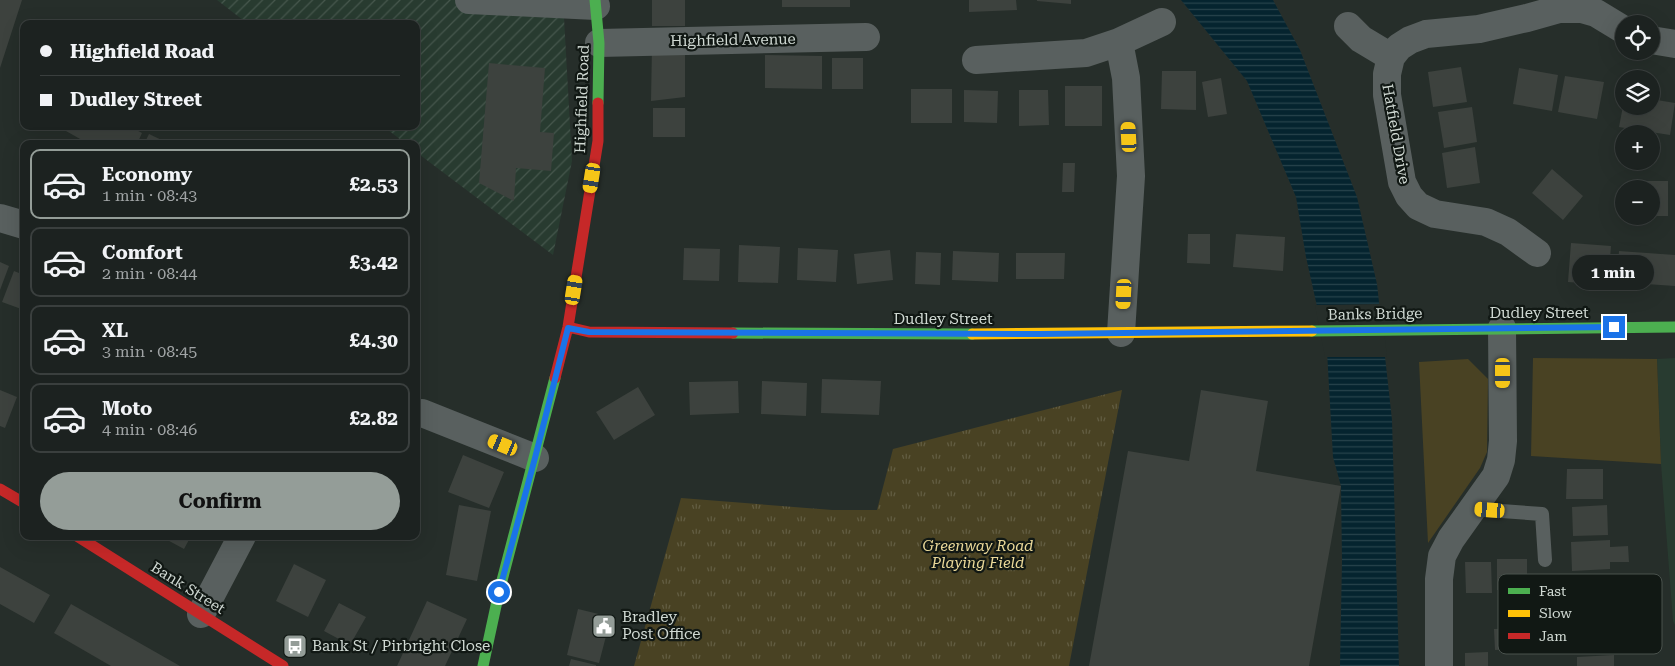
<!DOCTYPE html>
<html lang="en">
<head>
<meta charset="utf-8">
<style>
  body { margin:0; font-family:"Roboto Serif",serif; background:#292f2d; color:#f1f3f6; height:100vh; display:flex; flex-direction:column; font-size:19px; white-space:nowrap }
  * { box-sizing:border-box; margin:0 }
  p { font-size:16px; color:#a0a4a5 }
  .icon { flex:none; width:28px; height:28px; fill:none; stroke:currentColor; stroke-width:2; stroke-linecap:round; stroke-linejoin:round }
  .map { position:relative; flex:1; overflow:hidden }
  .details { position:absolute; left:20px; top:140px; width:400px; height:400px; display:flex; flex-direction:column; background:#1c2220; border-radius:10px; box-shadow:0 5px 20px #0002,0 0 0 1px #3a3f3e }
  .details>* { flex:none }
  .guide { position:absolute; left:20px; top:20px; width:400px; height:110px; border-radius:10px; box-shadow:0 5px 20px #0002,0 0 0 1px #3a3f3e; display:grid; align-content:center; height:110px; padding:0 20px; background:#1c2220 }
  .tools { position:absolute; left:1615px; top:15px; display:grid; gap:10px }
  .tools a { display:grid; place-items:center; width:45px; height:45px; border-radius:50%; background:#1c2220; box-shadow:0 5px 20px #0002,0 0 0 1px #3a3f3e; font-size:25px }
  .end { position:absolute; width:22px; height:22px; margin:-11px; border:6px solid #1a73e8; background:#fff; box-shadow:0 0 0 2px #fff }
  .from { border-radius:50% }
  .bubble { position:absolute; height:35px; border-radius:18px; background:#1c2220; box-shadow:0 5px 20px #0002,0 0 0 1px #3a3f3e; font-size:16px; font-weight:700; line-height:35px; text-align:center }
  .car { position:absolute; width:15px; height:30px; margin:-15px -8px; border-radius:6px; box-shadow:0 0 4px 1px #0007; background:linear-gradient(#f5c518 24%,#345 0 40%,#f5c518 0 76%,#345 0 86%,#f5c518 0) }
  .guide b { display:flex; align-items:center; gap:18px; height:48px; font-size:19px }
  .guide b+b { border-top:1px solid #3a3f3e }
  .guide i { width:12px; height:12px; background:#f1f3f6 }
  ul { padding:9px 0 0; list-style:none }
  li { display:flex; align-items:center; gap:15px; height:70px; margin:0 10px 8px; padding:0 10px; border:2px solid #3a3f3e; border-radius:10px }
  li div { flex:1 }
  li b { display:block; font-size:19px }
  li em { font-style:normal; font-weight:700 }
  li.selected { border-color:#949d98 }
  li>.icon { width:45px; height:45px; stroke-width:1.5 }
  .action { display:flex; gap:10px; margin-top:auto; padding:10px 20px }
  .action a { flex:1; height:58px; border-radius:30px; background:#949d98; color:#111; font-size:20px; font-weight:700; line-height:58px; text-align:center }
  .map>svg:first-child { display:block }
  .built { fill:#283b30 }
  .industrial { fill:url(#industrial-furrows) }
  .grass { fill:#494223 }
  .park { fill:url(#park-tufts) }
  .water { fill:url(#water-rules) }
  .pier { fill:#262e2a }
  .building { fill:#3d423e }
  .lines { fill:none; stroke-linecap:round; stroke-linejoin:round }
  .lane { stroke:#59605f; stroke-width:14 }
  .street { stroke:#59605f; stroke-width:28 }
  .fast { stroke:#4caf50; stroke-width:11 }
  .slow { stroke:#ffc107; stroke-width:11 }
  .jam { stroke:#c62828; stroke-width:11 }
  .route { stroke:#1a73e8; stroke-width:6 }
  .labels { text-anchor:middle; stroke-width:4.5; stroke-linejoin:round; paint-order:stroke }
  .street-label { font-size:15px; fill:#d0d9d3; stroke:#111814 }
  .park-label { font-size:15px; font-style:italic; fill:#ebd999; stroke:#111814 }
  .poi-label { font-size:15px; fill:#d0d9d3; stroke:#111814; text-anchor:start }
  .key { fill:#111814; stroke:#4a524d; stroke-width:1 }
  .key-label { font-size:14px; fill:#d0d9d3 }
</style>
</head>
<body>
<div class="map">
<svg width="1675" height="666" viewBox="0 0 1675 666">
  <defs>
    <pattern id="industrial-furrows" width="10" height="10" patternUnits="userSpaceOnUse" patternTransform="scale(1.25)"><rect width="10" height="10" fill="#283b30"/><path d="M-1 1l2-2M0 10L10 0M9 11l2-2" fill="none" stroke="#46574d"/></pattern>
    <pattern id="park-tufts" width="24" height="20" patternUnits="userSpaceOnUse" patternTransform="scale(1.25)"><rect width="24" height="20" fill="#494223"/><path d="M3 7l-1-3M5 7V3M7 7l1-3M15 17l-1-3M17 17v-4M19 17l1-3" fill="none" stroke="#625d42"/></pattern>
    <pattern id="water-rules" width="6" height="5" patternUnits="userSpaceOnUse" patternTransform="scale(1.25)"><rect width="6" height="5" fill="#05242f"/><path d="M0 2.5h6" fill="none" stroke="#28434c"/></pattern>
  </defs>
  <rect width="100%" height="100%" fill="#262e2a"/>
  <path class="built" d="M1675,358v267l-2,-4 -12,-157 -4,-105z"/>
  <path class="industrial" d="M217,0h346l9,161 -19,94 -137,-103v-8h-10l-23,-18h33v-102h-168z"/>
  <path class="grass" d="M1533,358l124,1 4,105 -130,-8z
    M1468,359l20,20 -1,73 -7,16 -52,75 -9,-181z"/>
  <path class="park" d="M1122,390l-53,276h-435l47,-168 151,12h45l16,-61z"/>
  <path class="water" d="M1181,0h92l27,50 57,147 20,87 15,136 7,246h-59l2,-105 -1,-75 -8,-29 -6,-106 -21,-94 -10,-60 -49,-116z"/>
  <path class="pier" d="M1381,304l6,53h-62l-10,-52z"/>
  <path class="building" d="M0,0h22l-22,68z
    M652,0h33v26h-33z
    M782,0h68v7h-68z
    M969,0h47l1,10 -48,2z
    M1037,0h34v4l-34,-3z
    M652,46h33v51l-34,4z
    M765,55l57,1v33l-57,-1z
    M832,58h31v31h-31z
    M489,63l56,5 -5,64 14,1 -3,38 -35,-3 -2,33 -35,-18z
    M1461,67l6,35 -34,5 -5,-35z
    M1519,68l39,7 -6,36 -39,-7z
    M1162,71h34v39l-35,-1z
    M1565,76l39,6 -7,37 -39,-7z
    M1221,78l6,36 -19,3 -6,-35z
    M1065,86h37v40h-37z
    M911,89h41v34h-41z
    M964,90l34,1 -1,32 -33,-1z
    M1019,90h29l1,35 -30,1z
    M1651,99l24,4 -5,32 -51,-8 4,-21h28z
    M1472,107l5,35 -33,6 -6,-36z
    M653,108h32v29h-32z
    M68,126h61l13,7 -5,11h-48l-23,-13z
    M149,134l21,10h-26z
    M1475,147l5,36 -33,5 -5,-35z
    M1063,163h12l-1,29h-12z
    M1552,169l31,27 -20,24 -31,-27z
    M1636,181h32v35h-17v-27h-15z
    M1188,234h22v30l-23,-1z
    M1236,234l49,3 -2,34 -50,-4z
    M1571,243l40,3 -3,39 -40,-3z
    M739,245l41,2 -2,36 -40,-1z
    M684,248l36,1 -1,32 -36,-1z
    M798,248l40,2 -2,32 -39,-2z
    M890,250l3,30 -36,4 -3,-30z
    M953,251l46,2 -1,29 -46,-2z
    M1619,251l56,4v31l-58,-4z
    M916,252l25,1 -1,32 -25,-1z
    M1016,253h49l-1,26h-48z
    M0,262l9,4 -9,24z
    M14,271l10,4v35l-22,-8z
    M822,379l59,2 -2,34 -58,-2z
    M738,381l1,32 -49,2 -1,-33z
    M762,381l45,2 -1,33 -45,-2z
    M638,387l17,28 -41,25 -18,-28z
    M0,390l17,7 -12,31 -5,-2z
    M1201,390l67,11 -12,70 85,15 -32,180h-220l39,-215 61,10z
    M463,455l41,17 -15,36 -41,-16z
    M1567,469h36v30h-37z
    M459,505l32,6 -14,70 -31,-6z
    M1607,505l1,30 -35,1 -1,-29z
    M160,536h31l-7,13z
    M1610,540v7l18,-1 1,16h-19v7l-38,2 -1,-29z
    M1497,559h30v32l-30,-1z
    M1465,562h26l1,31h-26z
    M294,564l32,16 -18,37 -32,-16z
    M0,567l50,28 -16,28 -34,-19z
    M427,601l40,18 -22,47h-48z
    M339,603l27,14 -16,28 -26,-14z
    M71,604l109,62h-69l-57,-33z
    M578,609l33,8 -12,46 -32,-8z
    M1518,628l1,21 -24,1 -1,-21z
    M1488,652v14h-23v-13z
    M1614,655v11h-37v-9z
    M571,659l25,6v1h-27z"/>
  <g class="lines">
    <path class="lane" d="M1473,509l69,5 3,46"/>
    <path class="street" d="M469,0l127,6
      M1348,26l13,13 30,18
      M1651,40l24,4
      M1119,42l7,36 5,98 -10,157
      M599,43l267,-6
      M976,60l110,-7 33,-11 43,-20
      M0,218l24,7
      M1537,253l-29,-21 -22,-10 -51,-8 -17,-8 -9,-10 -7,-14 -15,-87v-21l4,-17 8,-10 11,-7 16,-6 53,-5 48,-11 32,-9h23l14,4 28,17
      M422,413l113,45
      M201,614l41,-78
      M1439,666v-87l3,-23 9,-17 45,-63 5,-16 2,-19 -1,-113"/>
    <path class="fast" d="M595,0l4,43 -1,60
      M1312,331l363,-4
      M733,333l239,1
      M483,666l16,-74 56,-214"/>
    <path class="slow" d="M972,334l340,-3"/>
    <path class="jam" d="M568,327l21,5 144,1
      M555,378l13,-51 30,-186v-38
      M0,489l24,14
      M77,536l206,130"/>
  </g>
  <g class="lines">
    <path class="route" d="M499,592l36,-134 33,-130 21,4 451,2 574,-7"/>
  </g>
  <defs>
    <g id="civic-square" transform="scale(1.25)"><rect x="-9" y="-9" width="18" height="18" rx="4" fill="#949d98" stroke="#111814"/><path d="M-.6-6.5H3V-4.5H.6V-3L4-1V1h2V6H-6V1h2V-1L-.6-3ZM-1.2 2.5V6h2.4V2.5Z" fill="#fff"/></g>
    <g id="bus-square" transform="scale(1.25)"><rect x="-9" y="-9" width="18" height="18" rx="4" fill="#949d98" stroke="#111814"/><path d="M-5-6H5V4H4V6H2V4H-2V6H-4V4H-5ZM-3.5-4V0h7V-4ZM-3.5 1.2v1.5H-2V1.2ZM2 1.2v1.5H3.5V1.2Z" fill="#fff"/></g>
  </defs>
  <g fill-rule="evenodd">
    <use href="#civic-square" x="604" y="626"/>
    <use href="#bus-square" x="295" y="646"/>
  </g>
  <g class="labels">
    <g class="street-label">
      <text transform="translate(733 40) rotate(-1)" y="5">Highfield Avenue</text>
      <text transform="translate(582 99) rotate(-88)" y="5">Highfield Road</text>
      <text transform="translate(1396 134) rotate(80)" y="5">Hatfield Drive</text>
      <text x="1539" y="318">Dudley Street</text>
      <text transform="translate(1375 314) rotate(-1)" y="5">Banks Bridge</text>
      <text x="943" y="324">Dudley Street</text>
      <text transform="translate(188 588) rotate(32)" y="5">Bank Street</text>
    </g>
    <g class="park-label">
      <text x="978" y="551">Greenway Road<tspan x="978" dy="17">Playing Field</tspan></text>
    </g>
    <g class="poi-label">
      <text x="622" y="622">Bradley<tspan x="622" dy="17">Post Office</tspan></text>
      <text x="312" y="651">Bank St / Pirbright Close</text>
    </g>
  </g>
  <rect x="1498" y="574" width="164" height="80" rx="8" class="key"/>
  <rect x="1508" y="588" width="22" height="6" fill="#4caf50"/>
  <rect x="1508" y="610" width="22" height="7" fill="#ffc107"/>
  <rect x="1508" y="633" width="22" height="6" fill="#c62828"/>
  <g class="key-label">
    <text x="1539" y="596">Fast</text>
    <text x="1539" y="618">Slow</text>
    <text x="1539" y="641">Jam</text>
  </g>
</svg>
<div class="tools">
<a><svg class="icon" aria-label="locate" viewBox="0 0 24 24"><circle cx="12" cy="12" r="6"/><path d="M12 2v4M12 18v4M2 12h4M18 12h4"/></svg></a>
<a><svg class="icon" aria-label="layers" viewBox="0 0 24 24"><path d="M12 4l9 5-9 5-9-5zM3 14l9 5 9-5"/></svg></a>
<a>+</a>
<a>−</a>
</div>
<i class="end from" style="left:499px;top:592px"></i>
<i class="end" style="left:1614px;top:327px"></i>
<div class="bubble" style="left:1572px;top:255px;width:82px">1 min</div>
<i class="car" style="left:1129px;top:137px;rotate:357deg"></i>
<i class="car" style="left:592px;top:178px;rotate:189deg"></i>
<i class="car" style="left:574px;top:290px;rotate:9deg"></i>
<i class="car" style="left:1124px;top:294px;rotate:183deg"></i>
<i class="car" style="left:1503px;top:373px;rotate:180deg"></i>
<i class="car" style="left:503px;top:445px;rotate:292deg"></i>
<i class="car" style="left:1490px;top:510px;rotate:274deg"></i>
<div class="guide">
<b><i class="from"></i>Highfield Road</b>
<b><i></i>Dudley Street</b>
</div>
<section class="details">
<ul>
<li class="selected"><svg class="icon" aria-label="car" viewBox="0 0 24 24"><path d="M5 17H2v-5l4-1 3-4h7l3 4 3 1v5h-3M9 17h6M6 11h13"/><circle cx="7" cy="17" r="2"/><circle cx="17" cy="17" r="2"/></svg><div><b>Economy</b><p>1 min · 08:43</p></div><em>£2.53</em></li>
<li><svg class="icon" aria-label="car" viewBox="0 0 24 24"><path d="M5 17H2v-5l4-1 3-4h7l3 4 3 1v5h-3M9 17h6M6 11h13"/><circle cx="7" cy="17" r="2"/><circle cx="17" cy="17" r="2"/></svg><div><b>Comfort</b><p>2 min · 08:44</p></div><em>£3.42</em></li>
<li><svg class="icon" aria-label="car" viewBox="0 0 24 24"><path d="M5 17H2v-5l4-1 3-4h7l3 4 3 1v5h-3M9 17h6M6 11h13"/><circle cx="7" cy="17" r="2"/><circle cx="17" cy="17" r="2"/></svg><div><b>XL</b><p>3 min · 08:45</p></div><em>£4.30</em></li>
<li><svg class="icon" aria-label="car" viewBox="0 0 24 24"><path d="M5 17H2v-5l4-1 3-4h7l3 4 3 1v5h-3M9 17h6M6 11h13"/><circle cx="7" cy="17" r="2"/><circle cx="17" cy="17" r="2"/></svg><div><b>Moto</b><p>4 min · 08:46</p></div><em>£2.82</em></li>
</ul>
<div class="action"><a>Confirm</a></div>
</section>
</div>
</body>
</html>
